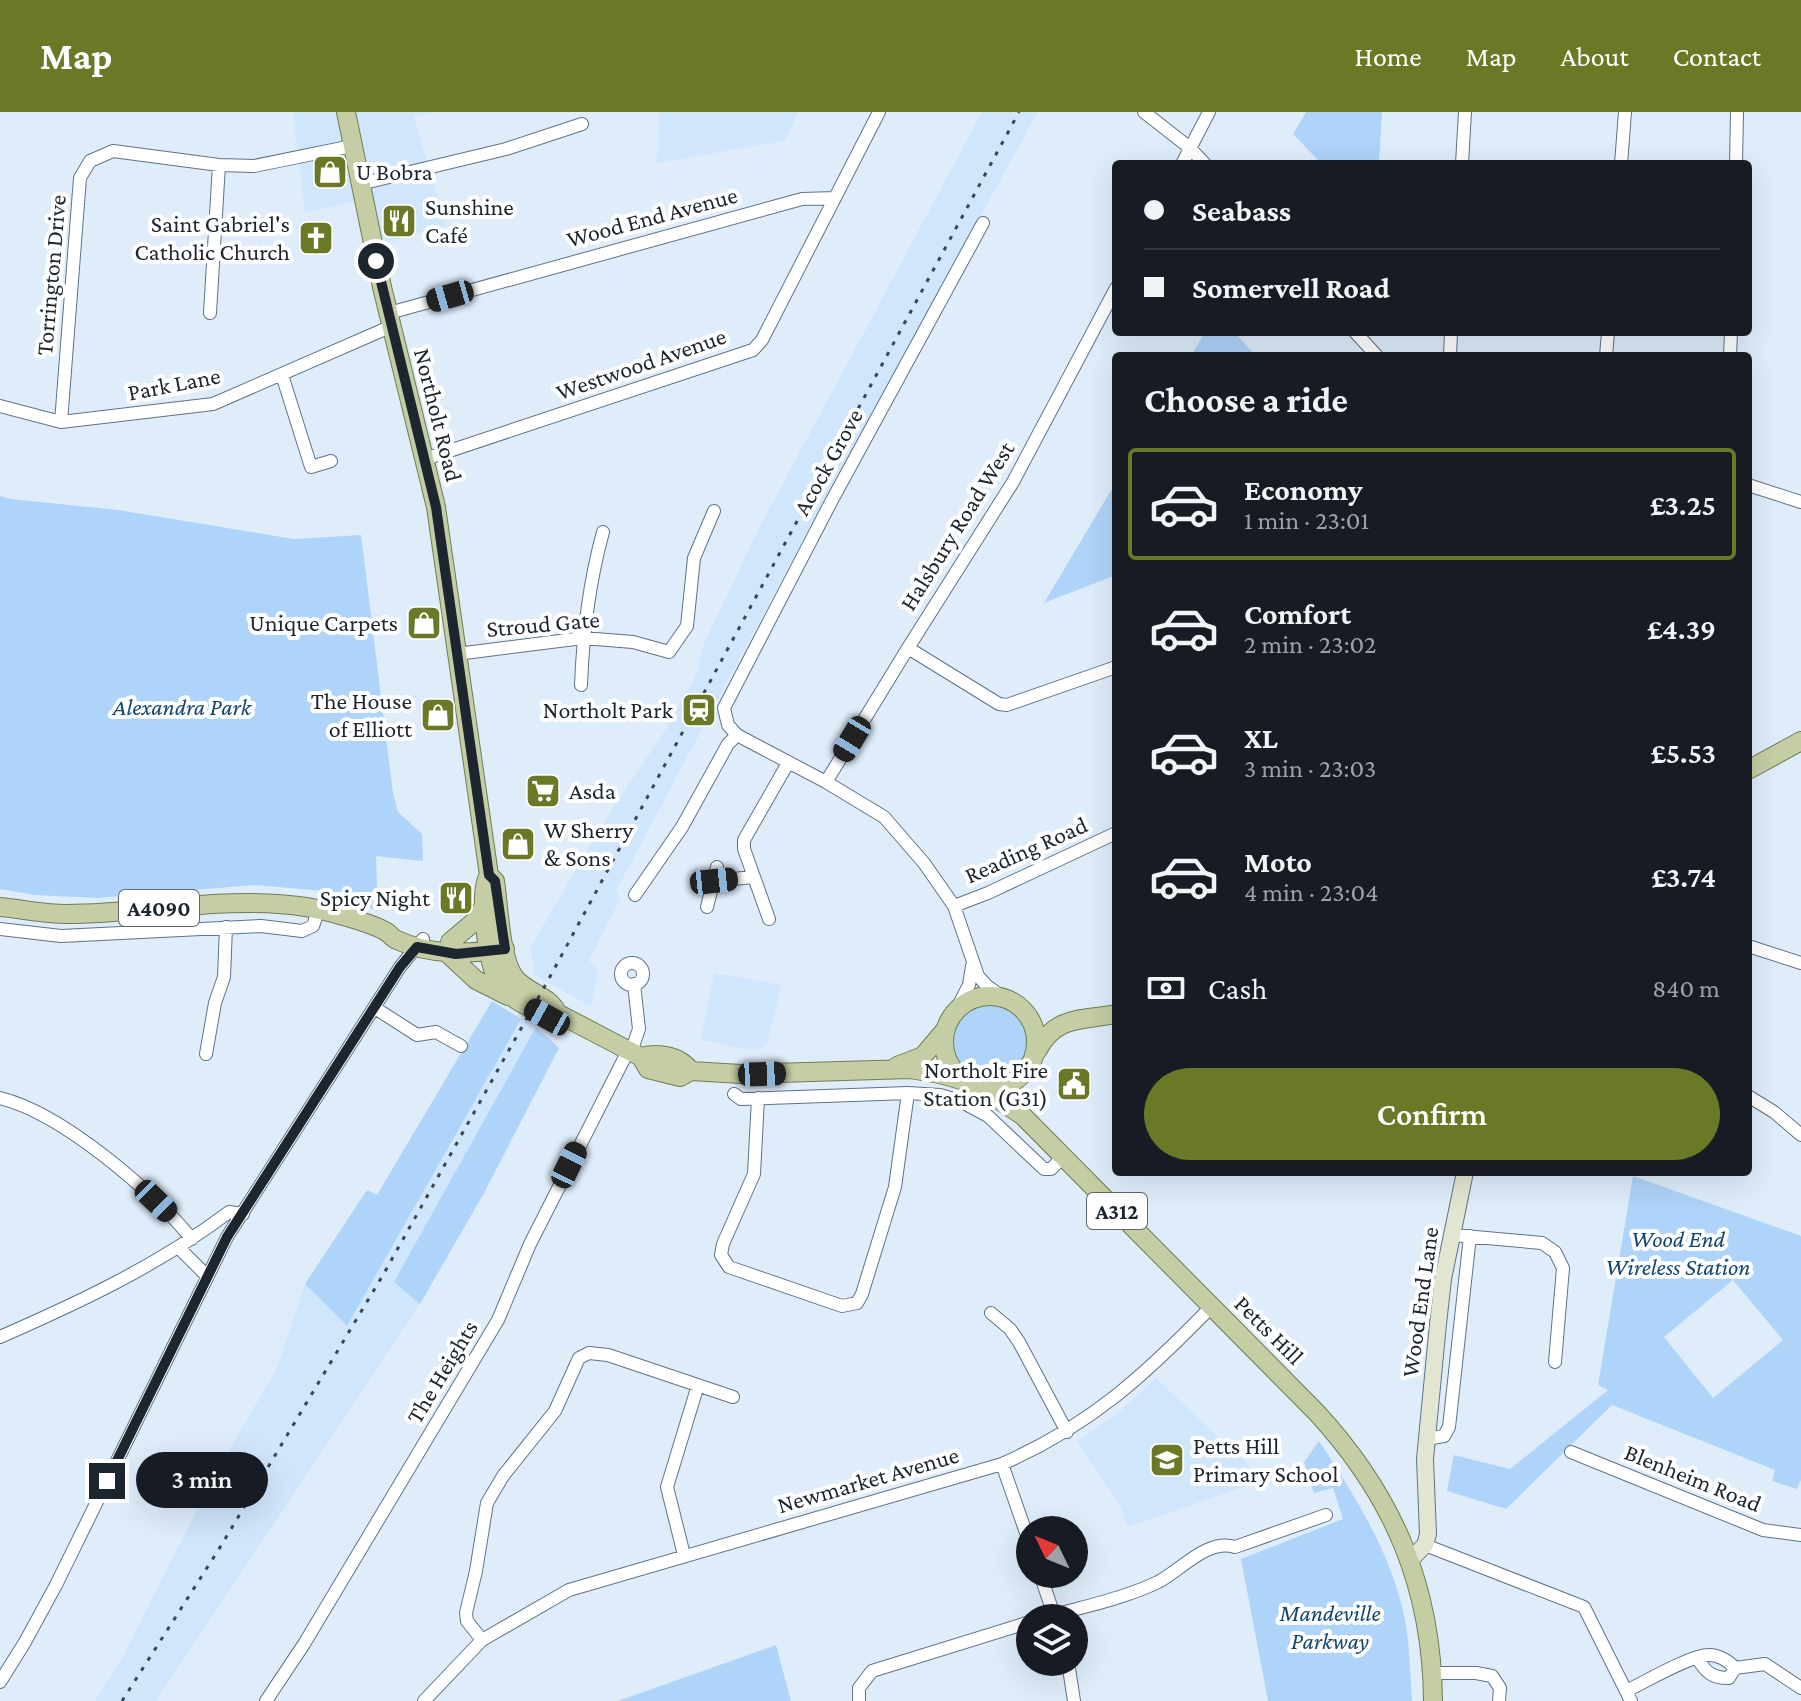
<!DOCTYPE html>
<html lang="en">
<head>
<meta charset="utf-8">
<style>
  body { margin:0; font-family:"Crimson Pro",serif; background:#20242c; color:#f1f3f6; height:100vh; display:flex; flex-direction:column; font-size:30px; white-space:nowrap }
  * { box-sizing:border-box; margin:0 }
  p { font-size:26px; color:#9ea1a6 }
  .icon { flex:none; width:44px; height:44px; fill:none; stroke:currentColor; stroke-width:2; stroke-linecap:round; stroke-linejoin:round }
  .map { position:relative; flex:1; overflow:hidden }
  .panel { position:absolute; left:1112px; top:240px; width:640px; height:824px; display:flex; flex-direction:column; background:#171b24; border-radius:8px; box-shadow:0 8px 32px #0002 }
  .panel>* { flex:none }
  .guide { position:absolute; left:1112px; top:48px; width:640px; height:176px; border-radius:8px; box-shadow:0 8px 32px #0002; display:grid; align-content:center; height:176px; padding:0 32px; background:#171b24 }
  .needle { width:52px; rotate:313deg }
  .fabs { position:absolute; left:1016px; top:1404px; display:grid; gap:16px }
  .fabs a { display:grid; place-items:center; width:72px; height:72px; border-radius:50%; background:#171b24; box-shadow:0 8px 32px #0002; font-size:40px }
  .end { position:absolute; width:36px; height:36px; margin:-18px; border:10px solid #1d252e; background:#fff; box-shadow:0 0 0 4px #fff }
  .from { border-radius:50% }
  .bubble { position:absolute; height:56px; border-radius:28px; background:#171b24; box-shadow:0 8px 32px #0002; font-size:26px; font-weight:600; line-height:56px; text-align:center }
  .car { position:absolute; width:24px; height:48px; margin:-24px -12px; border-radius:10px; box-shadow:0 0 6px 2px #0007; background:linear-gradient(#222 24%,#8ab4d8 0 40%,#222 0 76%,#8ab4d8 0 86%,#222 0) }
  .guide b { display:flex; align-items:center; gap:28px; height:76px; font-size:30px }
  .guide b+b { border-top:2px solid #363941 }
  .guide i { width:20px; height:20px; background:#f1f3f6 }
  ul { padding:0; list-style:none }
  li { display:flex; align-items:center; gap:24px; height:112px; margin:0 16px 12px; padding:0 16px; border:4px solid transparent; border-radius:8px }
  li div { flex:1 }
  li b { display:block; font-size:30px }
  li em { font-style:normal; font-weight:600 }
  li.active { border-color:#6a7926 }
  li>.icon { width:72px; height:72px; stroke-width:1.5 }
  h2 { padding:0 32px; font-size:36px; line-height:96px }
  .pay { display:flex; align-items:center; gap:20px; height:88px; padding:0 32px; font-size:30px }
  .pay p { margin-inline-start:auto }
  .primary-button { display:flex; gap:16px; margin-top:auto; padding:16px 32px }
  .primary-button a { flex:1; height:92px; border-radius:48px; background:#6a7926; color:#fff; font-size:32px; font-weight:600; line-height:92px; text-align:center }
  header { display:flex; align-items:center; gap:48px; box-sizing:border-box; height:112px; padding:0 40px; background:#6a7926; color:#fff }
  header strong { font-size:38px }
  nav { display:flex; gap:44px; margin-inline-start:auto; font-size:28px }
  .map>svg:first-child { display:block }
  .built { fill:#cfe6fd }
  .green { fill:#afd4f9; fill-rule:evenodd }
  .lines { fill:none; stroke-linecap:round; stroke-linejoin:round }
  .street-casing { stroke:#5e7387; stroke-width:14 }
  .secondary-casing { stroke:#5e7387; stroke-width:18 }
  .primary-casing { stroke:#707d53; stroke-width:20 }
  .street { stroke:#fff; stroke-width:12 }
  .secondary { stroke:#e2e6d1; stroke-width:16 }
  .primary { stroke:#c4cda4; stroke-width:18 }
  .rail { stroke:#3d4650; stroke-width:3; stroke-dasharray:4 8; stroke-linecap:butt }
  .route { stroke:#1d252e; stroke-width:10 }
  .labels { text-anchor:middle; stroke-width:8; stroke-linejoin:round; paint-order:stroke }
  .shield { fill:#fff; stroke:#61666d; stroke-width:2 }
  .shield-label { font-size:22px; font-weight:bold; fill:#1d252e }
  .poi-label { font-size:24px; fill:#1d252e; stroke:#fff; text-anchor:end }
  .street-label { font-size:24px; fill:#1d252e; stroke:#fff }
  .park-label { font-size:24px; font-style:italic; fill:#144670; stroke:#fff }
</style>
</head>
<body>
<header>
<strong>Map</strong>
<nav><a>Home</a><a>Map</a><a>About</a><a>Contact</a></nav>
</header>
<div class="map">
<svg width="1801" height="1589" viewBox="0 0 1801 1589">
  <rect width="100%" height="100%" fill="#dfedfb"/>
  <path class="built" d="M293,0h141l-20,5 32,109 -63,17 -12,-45 -66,14z
    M659,0h139l-13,29 -130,22 3,-13z
    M982,0h56l-208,376 -214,403 5,7 -32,62 9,11 -7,35 -57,-31 -3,-29 80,-135 57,-85 31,-56 2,-20 57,-120z
    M714,861l67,12 -13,58 -12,8 -55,-11z
    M492,889l44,26 23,21 -75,145 -64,111 -264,397h-61l27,-43 95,-187 60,-103 28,-84 62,-94 10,5z
    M1156,1266l108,102 -137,47 -7,-22 -43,-64 40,-27z"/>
  <path class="green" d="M1306,0h76l-3,52h-57l-29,-30z
    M1205,220h29l22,24h-65z
    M1116,370v93l-72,28z
    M0,384l11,3 107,11 176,29 67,-4 32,258 5,19 24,22 1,27 -47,-5 2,55 -54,-20 -69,-6 -157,13 -64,-3 -34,-6z
    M492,889l29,18 -174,307 -42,-42 62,-94 10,5z
    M952 930a38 38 0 1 1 76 0a38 38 0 1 1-76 0Z
    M536,915l23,21 -75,145 -64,111 -26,-22z
    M1633,1064l168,60v244l-4,9 -25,-8 3,-11 -163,-65 -106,104 -59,-18 7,-36 56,14 98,-79 -10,-5zM1733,1168l50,60 -70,58 -49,-61z
    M1319,1329c36,55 73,113 86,179 5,26 5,54 7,81h-144l-27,-142 102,-40 -10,-31 -19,5 -10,-31z
    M776,1533l15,56h-173z"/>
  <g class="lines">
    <g class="street-casing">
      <path id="street" d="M1144,0l46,36 15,16
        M1182,52l27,-52
        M1462,52l3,-52
        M1621,52l4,-52
        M1736,52l1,-52
        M360,72l146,-35 76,-25
        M983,111l-152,279 -107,206 4,17 9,10 89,47 58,35 40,46 30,43 24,70 9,10 17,12
        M210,201l9,-148
        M389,201l413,-114 33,-1
        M1355,220l22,24
        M1450,244l1,-24
        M1606,244l2,-24
        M1730,244l1,-24
        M282,263l29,92 20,-6
        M0,294l61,16 152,-18 179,-78
        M61,310l19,-244 10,-17 23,-10 106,14 35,1 98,-20
        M425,347l328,-109 9,-10 117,-228
        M1748,373l53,17
        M908,536l91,56 8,1 109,-38
        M457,542l126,-16 50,4 36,10 18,-26 7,-68 20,-47
        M581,573c2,-53 8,-102 22,-153
        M826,670l82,-134 105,-166 103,-194
        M714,769l39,-4
        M635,783l47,-68 46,-83 9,-9
        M954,794l34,-13 128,-60
        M707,795l10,-40
        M769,807l-25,-70v-9l44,-77
        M0,817l61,7 200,-10 41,5 11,-5 5,-15
        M1748,834l53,17
        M621 862a11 11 0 1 1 22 0a11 11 0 1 1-22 0Z
        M375,896l42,27 19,-3 25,14
        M954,902l15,-29 3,-19
        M631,940l8,-23 -5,-45
        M206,942l9,-51 9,-26 2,-50
        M734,982l7,5 167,-6 32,2 20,6 28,15 56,53h7l12,-12
        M1748,984l26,16 27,23
        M0,986c62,15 151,92 192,141
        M758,986l-4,76 -31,70 -2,11 8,12 113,39 15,-3 5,-9 33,-107 13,-94
        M1453,1123l89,8 13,9 8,16 -8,94
        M179,1136l28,28
        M991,1201l19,16 9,13 48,90
        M0,1225c80,-35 159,-72 229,-125l14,2
        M1426,1327l18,-3 5,-9 21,-191
        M1571,1340l192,78 38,5
        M1002,1352l28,80
        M1425,1433l159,62 47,94
        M684,1443l-17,-68 31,-102
        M1040,1462l15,44
        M1044,1506c37,-11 79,-19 114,-36 23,-12 50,-44 77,-35l91,-32
        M482,1528l-15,-19 -1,-8 10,-42 11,-68 16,-27 52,-65 24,-53 10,-5 19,2 125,42
        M1068,1550l6,39
        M1735,1556l30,-4 36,24
        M1432,1561h44l16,3 8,12 -1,13
        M0,1570l25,-40 31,-57 171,-348 173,-270 23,-28
        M1626,1579c19,-9 63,-35 82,-36 9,-1 21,6 27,13l-6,10c-18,0 -23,-6 -32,-20
        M266,1589l38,-57 194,-324 32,-76 98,-193
        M424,1589l58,-61 87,-50 433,-126c89,-39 143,-89 210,-158
        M859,1589v-13l13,-17 158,-49"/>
    </g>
    <g class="secondary-casing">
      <path id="secondary" d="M1410,1448l15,-15 3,-11 -3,-75 13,-135 5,-45 22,-107"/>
    </g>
    <g class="primary-casing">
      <path id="primary" d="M346,0l36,175 54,220 53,368 6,6c4,26 5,78 20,97 12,15 36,18 42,35
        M1748,658l53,-29
        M489,763c-11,17 -2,93 11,110 11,15 31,23 47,32l10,-4
        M0,795c22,2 45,7 67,7 79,0 159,-19 239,-7 18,3 68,16 82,26 3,2 5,6 9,7 34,16 72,14 108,9
        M450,830l25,-21 10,-17
        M447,841l29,27 32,16
        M944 930a46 46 0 1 1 92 0a46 46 0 1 1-92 0Z
        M557,901l84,44 7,12 32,8 11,-6 50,3 169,-5 30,5 28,8
        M1037,939c19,-36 43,-30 79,-37
        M641,945c18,-5 39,-1 50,14
        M897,954l26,-10 22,-26
        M978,974l45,30 294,297c77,84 115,174 116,288"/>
    </g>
    <use href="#street" class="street"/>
    <use href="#secondary" class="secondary"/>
    <use href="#primary" class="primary"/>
    <path class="rail" d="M122,1589l97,-152 164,-274 163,-291 473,-872"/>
  </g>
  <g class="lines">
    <path class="route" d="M107,1369l120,-244 173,-270 17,-20 39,7 49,-5 -10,-68 -6,-6 -53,-368 -60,-246"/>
  </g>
  <defs>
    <g id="shop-square" transform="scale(1.8)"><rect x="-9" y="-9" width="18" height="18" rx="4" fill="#6a7926" stroke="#fff"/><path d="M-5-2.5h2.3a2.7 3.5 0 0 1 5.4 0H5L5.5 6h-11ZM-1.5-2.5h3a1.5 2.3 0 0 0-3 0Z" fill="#fff"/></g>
    <g id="restaurant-square" transform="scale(1.8)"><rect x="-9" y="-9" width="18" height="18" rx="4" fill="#6a7926" stroke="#fff"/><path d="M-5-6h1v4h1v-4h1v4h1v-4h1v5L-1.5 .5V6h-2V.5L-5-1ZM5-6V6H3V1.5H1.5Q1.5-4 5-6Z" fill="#fff"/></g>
    <g id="church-square" transform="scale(1.8)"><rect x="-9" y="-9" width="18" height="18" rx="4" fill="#6a7926" stroke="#fff"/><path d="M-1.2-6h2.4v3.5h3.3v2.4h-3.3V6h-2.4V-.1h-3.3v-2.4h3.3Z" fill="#fff"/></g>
    <g id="station-square" transform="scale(1.8)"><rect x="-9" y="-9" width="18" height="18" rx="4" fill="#6a7926" stroke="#fff"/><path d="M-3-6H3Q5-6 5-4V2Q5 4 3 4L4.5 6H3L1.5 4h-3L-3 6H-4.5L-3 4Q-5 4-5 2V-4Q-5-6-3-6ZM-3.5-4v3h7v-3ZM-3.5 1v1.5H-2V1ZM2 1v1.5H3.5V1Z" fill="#fff"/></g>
    <g id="supermarket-square" transform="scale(1.8)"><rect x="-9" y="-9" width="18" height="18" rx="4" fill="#6a7926" stroke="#fff"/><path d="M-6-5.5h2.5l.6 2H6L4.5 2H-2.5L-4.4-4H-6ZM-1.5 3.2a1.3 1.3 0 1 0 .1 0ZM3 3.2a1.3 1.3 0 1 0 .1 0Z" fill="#fff"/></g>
    <g id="civic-square" transform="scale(1.8)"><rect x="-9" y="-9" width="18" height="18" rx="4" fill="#6a7926" stroke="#fff"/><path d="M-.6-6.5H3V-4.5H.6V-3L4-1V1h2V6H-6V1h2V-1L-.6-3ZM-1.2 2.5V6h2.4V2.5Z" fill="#fff"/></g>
    <g id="school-square" transform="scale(1.8)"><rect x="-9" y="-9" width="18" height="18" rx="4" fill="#6a7926" stroke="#fff"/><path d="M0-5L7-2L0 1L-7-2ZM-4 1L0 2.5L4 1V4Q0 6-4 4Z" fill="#fff"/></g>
  </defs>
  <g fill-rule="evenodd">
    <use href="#shop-square" x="330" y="60"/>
    <use href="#restaurant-square" x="399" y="109"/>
    <use href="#church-square" x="316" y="126"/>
    <use href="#shop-square" x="424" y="511"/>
    <use href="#station-square" x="699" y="598"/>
    <use href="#shop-square" x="438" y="603"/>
    <use href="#supermarket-square" x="543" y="679"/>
    <use href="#shop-square" x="518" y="732"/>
    <use href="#restaurant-square" x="456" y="786"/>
    <use href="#civic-square" x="1074" y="972"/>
    <use href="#school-square" x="1167" y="1348"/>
  </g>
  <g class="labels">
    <g class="shield">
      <rect x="119" y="778" width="80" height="36" rx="6"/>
      <rect x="1087" y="1081" width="60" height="36" rx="6"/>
    </g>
    <g class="shield-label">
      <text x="159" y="804">A4090</text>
      <text x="1117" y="1107">A312</text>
    </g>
    <g class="poi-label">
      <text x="356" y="68" text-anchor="start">U Bobra</text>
      <text x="425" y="103" text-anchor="start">Sunshine<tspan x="425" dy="28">Café</tspan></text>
      <text x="290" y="120">Saint Gabriel's<tspan x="290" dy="28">Catholic Church</tspan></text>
      <text x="398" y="519">Unique Carpets</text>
      <text x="412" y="597">The House<tspan x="412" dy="28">of Elliott</tspan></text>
      <text x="673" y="606">Northolt Park</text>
      <text x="569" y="687" text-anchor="start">Asda</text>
      <text x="544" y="726" text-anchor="start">W Sherry<tspan x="544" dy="28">&amp; Sons</tspan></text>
      <text x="430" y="794">Spicy Night</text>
      <text x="1048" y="966">Northolt Fire<tspan x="1048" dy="28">Station (G31)</tspan></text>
      <text x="1193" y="1342" text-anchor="start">Petts Hill<tspan x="1193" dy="28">Primary School</tspan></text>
    </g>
    <g class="street-label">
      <text transform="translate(652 105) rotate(-15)" y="8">Wood End Avenue</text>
      <text transform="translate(51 163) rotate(-85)" y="8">Torrington Drive</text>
      <text transform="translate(641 252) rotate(-19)" y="8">Westwood Avenue</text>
      <text transform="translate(174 272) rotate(-11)" y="8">Park Lane</text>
      <text transform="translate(438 303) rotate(76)" y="8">Northolt Road</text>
      <text transform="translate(828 350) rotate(-61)" y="8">Acock Grove</text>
      <text transform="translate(957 414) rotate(-58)" y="8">Halsbury Road West</text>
      <text transform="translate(543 512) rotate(-5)" y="8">Stroud Gate</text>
      <text transform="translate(1026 738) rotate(-24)" y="8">Reading Road</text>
      <text transform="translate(1420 1190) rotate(-82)" y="8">Wood End Lane</text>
      <text transform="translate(1269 1218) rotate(45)" y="8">Petts Hill</text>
      <text transform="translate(442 1260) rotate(-59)" y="8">The Heights</text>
      <text transform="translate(1693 1366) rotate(22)" y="8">Blenheim Road</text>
      <text transform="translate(868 1368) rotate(-16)" y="8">Newmarket Avenue</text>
    </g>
    <g class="park-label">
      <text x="182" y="603">Alexandra Park</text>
      <text x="1678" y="1135">Wood End<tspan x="1678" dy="28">Wireless Station</tspan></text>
      <text x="1330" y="1509">Mandeville<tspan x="1330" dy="28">Parkway</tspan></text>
    </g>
  </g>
</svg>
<div class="fabs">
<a><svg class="needle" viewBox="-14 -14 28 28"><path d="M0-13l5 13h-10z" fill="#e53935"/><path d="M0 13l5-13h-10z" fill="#9ea1a6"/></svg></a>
<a><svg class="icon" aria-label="layers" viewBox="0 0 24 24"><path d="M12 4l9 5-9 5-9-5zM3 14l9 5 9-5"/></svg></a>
</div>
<i class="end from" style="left:376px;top:149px"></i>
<i class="end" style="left:107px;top:1369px"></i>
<div class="bubble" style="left:136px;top:1340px;width:132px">3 min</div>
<i class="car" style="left:450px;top:184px;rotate:254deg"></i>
<i class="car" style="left:852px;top:627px;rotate:211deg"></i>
<i class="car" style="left:714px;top:769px;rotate:84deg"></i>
<i class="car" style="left:547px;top:905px;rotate:299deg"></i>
<i class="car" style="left:762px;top:962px;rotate:88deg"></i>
<i class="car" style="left:569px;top:1053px;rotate:26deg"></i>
<i class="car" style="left:156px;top:1089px;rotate:134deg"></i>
<div class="guide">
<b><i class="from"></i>Seabass</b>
<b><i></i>Somervell Road</b>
</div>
<section class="panel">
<h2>Choose a ride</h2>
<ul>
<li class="active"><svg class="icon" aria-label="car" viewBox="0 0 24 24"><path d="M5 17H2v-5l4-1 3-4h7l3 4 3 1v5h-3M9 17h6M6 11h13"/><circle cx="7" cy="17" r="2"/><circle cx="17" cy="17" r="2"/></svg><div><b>Economy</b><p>1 min · 23:01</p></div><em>£3.25</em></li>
<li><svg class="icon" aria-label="car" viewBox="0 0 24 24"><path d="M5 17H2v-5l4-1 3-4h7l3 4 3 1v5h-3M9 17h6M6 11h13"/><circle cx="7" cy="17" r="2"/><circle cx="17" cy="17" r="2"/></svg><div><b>Comfort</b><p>2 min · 23:02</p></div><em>£4.39</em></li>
<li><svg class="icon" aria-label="car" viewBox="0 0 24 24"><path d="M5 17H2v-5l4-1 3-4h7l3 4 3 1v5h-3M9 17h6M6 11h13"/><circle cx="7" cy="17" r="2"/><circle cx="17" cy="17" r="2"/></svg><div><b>XL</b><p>3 min · 23:03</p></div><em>£5.53</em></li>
<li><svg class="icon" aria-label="car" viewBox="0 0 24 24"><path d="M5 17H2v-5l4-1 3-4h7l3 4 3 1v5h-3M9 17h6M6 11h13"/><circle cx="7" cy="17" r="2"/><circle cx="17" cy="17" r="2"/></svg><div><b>Moto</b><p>4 min · 23:04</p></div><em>£3.74</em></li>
</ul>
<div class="pay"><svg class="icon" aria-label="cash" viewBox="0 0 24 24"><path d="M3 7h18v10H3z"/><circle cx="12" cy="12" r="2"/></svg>Cash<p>840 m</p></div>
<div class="primary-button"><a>Confirm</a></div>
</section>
</div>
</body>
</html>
